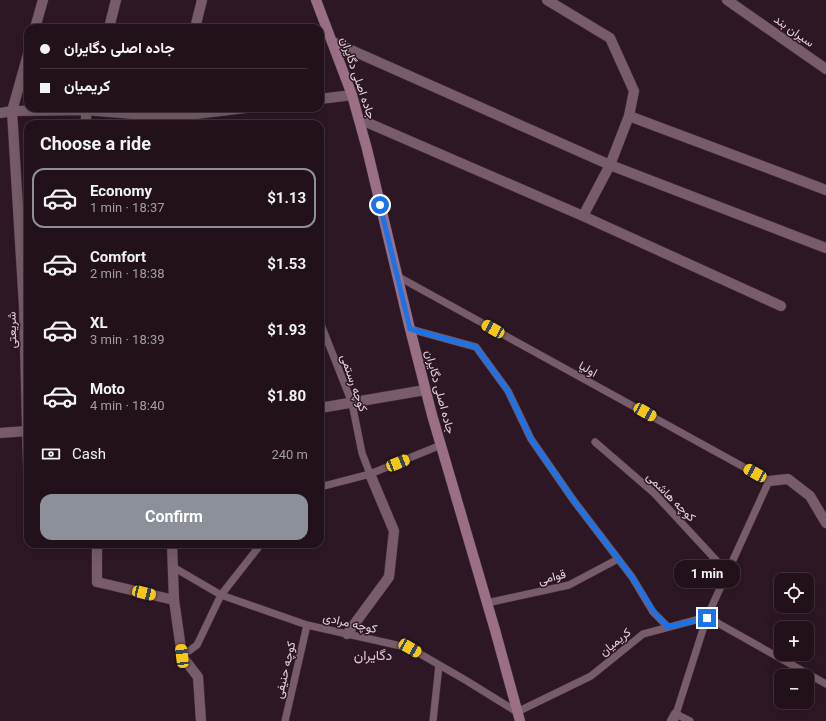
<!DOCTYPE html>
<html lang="en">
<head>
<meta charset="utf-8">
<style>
  body { margin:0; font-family:Roboto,Vazirmatn,sans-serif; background:#2e1f28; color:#f1f3f6; height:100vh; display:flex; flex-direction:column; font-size:15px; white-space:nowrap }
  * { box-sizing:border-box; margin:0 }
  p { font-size:13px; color:#a29da3 }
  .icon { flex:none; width:22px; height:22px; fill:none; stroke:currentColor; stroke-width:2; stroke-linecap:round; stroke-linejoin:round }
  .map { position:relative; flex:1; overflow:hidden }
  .panel { position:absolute; left:24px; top:120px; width:300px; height:428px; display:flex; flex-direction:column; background:#22111b; border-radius:12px; box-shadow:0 4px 16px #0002,0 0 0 1px #3f313a }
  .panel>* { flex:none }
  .top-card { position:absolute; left:24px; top:24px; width:300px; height:88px; border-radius:12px; box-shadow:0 4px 16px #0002,0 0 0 1px #3f313a; display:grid; align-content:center; height:88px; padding:0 16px; background:#22111b }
  .tools { position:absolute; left:774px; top:573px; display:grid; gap:8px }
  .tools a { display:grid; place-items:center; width:40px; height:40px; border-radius:8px; background:#22111b; box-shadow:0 4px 16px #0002,0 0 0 1px #3f313a; font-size:20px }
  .end { position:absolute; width:18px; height:18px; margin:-9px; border:5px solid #1a73e8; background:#fff; box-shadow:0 0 0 2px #fff }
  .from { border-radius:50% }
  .bubble { position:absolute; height:28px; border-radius:12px; background:#22111b; box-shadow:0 4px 16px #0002,0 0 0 1px #3f313a; font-size:13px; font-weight:700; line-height:28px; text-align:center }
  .car { position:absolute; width:12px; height:24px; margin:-12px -6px; border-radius:5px; box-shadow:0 0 3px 1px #0007; background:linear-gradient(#f5c518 24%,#345 0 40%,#f5c518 0 76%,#345 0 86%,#f5c518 0) }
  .top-card b { display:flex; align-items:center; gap:14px; height:38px; font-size:15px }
  .top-card b+b { border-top:1px solid #3f313a }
  .top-card i { width:10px; height:10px; background:#f1f3f6 }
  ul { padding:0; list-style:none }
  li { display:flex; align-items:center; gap:12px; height:60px; margin:0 8px 6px; padding:0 8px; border:2px solid transparent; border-radius:12px }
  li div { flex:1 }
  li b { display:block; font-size:15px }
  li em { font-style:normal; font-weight:700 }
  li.on { border-color:#8c9099 }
  li>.icon { width:36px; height:36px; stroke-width:1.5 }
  h2 { padding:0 16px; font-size:18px; line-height:48px }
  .pay { display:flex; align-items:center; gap:10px; height:44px; padding:0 16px; font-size:15px }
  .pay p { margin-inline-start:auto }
  .button { display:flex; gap:8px; margin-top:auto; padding:8px 16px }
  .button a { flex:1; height:46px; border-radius:12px; background:#8c9099; color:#fff; font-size:16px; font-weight:700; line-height:46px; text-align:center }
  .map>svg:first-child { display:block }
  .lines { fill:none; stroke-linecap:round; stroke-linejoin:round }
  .lane-casing { stroke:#47353f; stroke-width:8 }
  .street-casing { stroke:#47353f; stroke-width:11 }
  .secondary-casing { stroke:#47353f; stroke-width:11 }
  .lane { stroke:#785c6a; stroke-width:7 }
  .street { stroke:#785c6a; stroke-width:10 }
  .secondary { stroke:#9b7087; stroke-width:10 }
  .route { stroke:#1a73e8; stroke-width:5 }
  .labels { text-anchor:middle; stroke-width:3; stroke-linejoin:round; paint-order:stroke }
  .street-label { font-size:12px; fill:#e5d4dc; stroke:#2d1724 }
  .quarter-label { font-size:14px; fill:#e4c4d4; stroke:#2d1724 }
</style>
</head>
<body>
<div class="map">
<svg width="826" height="721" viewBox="0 0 826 721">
  <rect width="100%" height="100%" fill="#2d1724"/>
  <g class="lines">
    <g class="lane-casing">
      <path id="lane" d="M320,322l32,81 10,50 8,21
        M410,329l66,18 32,44 23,48 43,62 58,76 21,35 15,15
        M595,442l59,51 73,79
        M320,487l50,-13 71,-29
        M173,567l48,28 86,30 103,23 57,33 50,31 74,-36 52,-42 64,-17 62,-136 -372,-205
        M487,603l82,-18 49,-26
        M182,656l15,-11 24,-50 40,-51
        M285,721l22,-96
        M433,721l6,-56
        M690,721l-14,-7 31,-97 119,67"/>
    </g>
    <g class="street-casing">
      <path id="street" d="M547,0l63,38 24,53 -5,25 -19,49 -27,51
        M727,0l99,69
        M35,28l8,-28
        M109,28l7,-28
        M195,28l7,-28
        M333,42l277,123 216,83
        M28,54l-16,57 12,195 4,158
        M320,99l32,-4
        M0,113l12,-2 74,-1 84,7 75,-9
        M629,116l197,74
        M359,119l224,97 198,90
        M86,124v-16
        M320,408l105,-18
        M0,433l27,-2
        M769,481l19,-2 22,17 16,27
        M97,544v38l77,18
        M172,544l2,56 8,56 16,21 3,44
        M347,634l42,-57 5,-46 -24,-57
        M672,721l4,-7"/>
    </g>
    <g class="secondary-casing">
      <path id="secondary" d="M316,0l36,95 15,54 43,180 22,86 63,215 25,91"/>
    </g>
    <use href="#lane" class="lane"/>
    <use href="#street" class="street"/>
    <use href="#secondary" class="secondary"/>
  </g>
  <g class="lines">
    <path class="route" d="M380,205l30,124 66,18 32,44 23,48 43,62 58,76 22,35 14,15 39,-9"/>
  </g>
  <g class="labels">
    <g class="street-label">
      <text transform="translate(794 31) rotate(35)" y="4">سیران بند</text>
      <text transform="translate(358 78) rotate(71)" y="4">جاده اصلی دگایران</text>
      <text transform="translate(12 330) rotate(-91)" y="4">شریعتی</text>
      <text transform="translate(588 369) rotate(29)" y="4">اولیا</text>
      <text transform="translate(354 383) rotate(71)" y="4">کوچه رستمی</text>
      <text transform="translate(440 392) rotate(75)" y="4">جاده اصلی دگایران</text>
      <text transform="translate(671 497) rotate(45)" y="4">کوچه هاشمی</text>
      <text transform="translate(552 577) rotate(-15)" y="4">قوامی</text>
      <text transform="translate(350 623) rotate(13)" y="4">کوچه مرادی</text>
      <text transform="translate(615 642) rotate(-39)" y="4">کریمیان</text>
      <text transform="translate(285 670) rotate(-77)" y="4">کوچه حنیفی</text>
    </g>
    <g class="quarter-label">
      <text x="373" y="660">دگایران</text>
    </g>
  </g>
</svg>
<div class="tools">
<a><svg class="icon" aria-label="locate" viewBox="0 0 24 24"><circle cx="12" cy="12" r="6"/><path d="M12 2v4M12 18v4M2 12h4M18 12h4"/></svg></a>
<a>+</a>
<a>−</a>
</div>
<i class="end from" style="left:380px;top:205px"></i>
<i class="end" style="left:707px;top:618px"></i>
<div class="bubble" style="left:674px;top:560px;width:66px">1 min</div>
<i class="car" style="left:493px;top:329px;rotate:299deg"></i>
<i class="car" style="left:645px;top:412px;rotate:119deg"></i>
<i class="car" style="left:398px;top:463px;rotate:68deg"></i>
<i class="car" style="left:755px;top:473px;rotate:299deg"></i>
<i class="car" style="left:144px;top:593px;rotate:103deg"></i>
<i class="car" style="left:410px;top:648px;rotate:120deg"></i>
<i class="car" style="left:182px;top:656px;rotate:353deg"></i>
<div class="top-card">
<b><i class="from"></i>جاده اصلی دگایران</b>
<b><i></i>کریمیان</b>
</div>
<section class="panel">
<h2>Choose a ride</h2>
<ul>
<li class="on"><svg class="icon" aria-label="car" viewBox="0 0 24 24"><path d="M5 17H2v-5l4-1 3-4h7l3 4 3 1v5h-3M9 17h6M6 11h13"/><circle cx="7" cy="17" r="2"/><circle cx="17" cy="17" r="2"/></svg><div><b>Economy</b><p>1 min · 18:37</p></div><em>$1.13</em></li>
<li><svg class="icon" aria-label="car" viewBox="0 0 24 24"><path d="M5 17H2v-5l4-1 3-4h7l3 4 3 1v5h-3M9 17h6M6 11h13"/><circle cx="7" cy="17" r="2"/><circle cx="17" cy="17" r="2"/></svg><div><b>Comfort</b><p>2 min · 18:38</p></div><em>$1.53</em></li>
<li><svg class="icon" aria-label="car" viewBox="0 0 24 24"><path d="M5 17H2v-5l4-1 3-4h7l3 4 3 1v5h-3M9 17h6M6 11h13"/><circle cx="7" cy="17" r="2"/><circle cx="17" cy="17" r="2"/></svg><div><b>XL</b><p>3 min · 18:39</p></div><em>$1.93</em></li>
<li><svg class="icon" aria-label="car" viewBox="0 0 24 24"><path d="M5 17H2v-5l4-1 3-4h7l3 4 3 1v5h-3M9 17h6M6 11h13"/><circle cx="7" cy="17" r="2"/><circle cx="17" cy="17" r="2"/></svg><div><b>Moto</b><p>4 min · 18:40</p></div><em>$1.80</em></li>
</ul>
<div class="pay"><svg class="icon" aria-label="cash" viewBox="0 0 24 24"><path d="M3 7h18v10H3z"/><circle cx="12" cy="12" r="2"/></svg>Cash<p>240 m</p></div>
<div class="button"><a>Confirm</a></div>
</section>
</div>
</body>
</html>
